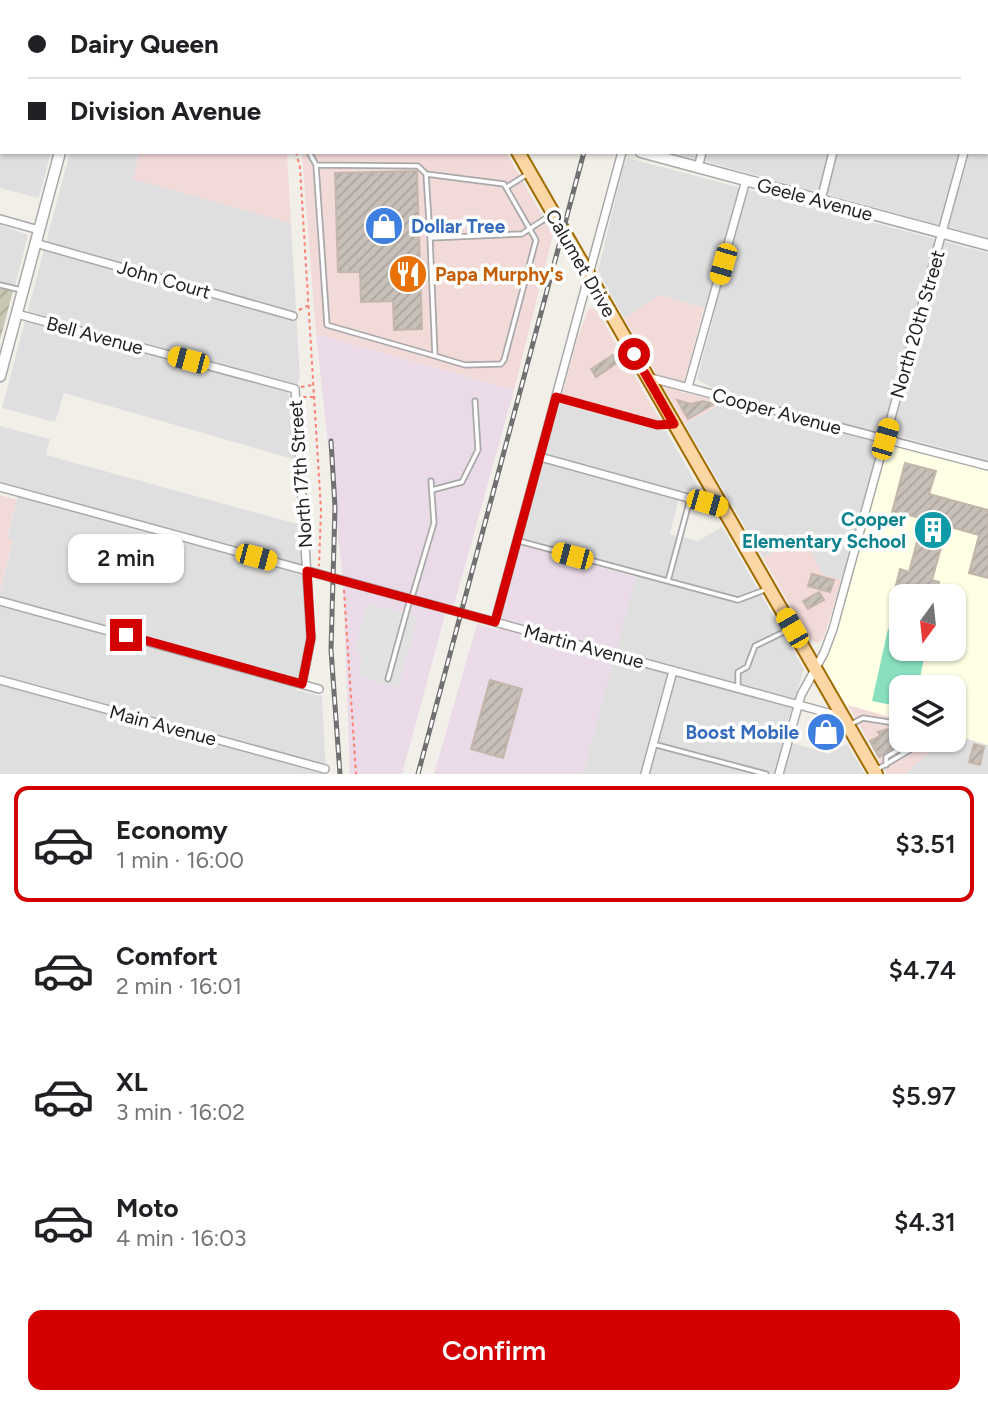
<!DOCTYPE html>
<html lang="en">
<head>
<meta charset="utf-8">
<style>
  body { margin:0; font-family:Figtree,sans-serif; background:#f6f6f6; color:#202124; height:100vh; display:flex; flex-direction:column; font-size:26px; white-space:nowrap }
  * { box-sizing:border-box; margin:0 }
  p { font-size:23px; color:#757577 }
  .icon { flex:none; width:38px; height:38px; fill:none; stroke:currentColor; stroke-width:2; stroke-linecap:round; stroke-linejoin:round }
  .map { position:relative; height:774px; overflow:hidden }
  .details { display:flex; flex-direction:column; background:#fff; flex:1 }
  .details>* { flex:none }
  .banner { position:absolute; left:0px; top:0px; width:989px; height:154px; box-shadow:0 2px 5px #0004; display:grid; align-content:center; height:154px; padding:0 28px; background:#fff }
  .needle { width:46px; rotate:195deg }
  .buttons { position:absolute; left:889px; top:584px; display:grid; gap:14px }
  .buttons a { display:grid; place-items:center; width:77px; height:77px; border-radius:14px; background:#fff; box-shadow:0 2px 5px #0004; font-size:35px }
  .end { position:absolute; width:32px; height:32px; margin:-16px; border:9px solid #d40000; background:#fff; box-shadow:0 0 0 4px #fff }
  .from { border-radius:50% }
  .bubble { position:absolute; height:49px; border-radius:14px; background:#fff; box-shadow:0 2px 5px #0004; font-size:23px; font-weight:600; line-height:49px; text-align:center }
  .car { position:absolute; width:21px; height:42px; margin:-21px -10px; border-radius:9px; box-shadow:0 0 5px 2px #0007; background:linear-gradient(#f5c518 24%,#345 0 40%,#f5c518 0 76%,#345 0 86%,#f5c518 0) }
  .banner b { display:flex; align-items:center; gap:24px; height:66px; font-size:26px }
  .banner b+b { border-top:2px solid #e0e0e0 }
  .banner i { width:18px; height:18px; background:#202124 }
  ul { padding:12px 0 0; list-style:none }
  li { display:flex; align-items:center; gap:21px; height:116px; margin:0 14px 10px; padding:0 14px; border:4px solid transparent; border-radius:14px }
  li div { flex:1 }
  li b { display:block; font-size:26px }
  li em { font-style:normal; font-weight:600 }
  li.active { border-color:#d40000 }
  li>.icon { width:63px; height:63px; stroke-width:1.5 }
  .action { display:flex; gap:14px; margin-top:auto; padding:14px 28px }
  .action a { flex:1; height:80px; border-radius:14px; background:#d40000; color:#fff; font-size:28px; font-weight:600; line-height:80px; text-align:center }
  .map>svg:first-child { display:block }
  .residential { fill:#e0dfdf }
  .commercial { fill:#f2dad9 }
  .industrial { fill:#ebdbe8 }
  .education { fill:#ffffe5; fill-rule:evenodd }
  .construction { fill:url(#construction-furrows) }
  .pitch { fill:#88e0be }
  .parking { fill:#e2e2e2 }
  .building { fill:url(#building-hatch); stroke:#c4b6ab; stroke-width:2 }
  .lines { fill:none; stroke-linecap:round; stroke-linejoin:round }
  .service-casing { stroke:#a9a9a9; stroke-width:7 }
  .minor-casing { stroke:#a9a9a9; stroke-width:10 }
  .tertiary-casing { stroke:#a9a9a9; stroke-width:13 }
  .primary-casing { stroke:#a06b00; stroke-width:16 }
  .path { stroke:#fa8072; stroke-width:2; stroke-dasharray:3.5 3.5; stroke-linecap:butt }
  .service { stroke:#fff; stroke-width:3.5 }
  .minor { stroke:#fff; stroke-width:7 }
  .tertiary { stroke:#fff; stroke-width:10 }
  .primary { stroke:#fcd6a4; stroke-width:12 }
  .rail-casing { stroke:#707070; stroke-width:5 }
  .rail { stroke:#fff; stroke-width:2.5; stroke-dasharray:8; stroke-linecap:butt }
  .route { stroke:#d40000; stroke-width:9 }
  .labels { text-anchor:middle; stroke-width:7; stroke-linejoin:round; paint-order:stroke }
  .street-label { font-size:19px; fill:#222; stroke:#fff }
  .shop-label { font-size:19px; font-weight:bold; fill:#366cbe; stroke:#fff; text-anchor:start }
  .food-label { font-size:19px; font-weight:bold; fill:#c56008; stroke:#fff; text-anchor:start }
  .culture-label { font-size:19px; font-weight:bold; fill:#0d838f; stroke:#fff; text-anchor:end }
</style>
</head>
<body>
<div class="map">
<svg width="988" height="774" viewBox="0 0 988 774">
  <defs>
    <pattern id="construction-furrows" width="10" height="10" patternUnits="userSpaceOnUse" patternTransform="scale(1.75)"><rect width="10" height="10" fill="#c7c7b4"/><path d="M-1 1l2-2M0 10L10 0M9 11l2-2" fill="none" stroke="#abab9a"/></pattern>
    <pattern id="building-hatch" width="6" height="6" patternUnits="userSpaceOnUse" patternTransform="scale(1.75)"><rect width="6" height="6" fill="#c7bfb8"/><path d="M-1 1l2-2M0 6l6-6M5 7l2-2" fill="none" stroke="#aba49e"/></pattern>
  </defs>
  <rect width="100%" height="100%" fill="#f2efe9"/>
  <path class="residential" d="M0,0h29l-27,2v150h49l-12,46 -39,-10z
    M750,0h238v238l-318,-86h317v-150z
    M70,152h70l-6,27 157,44 9,155 -4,9 -5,-1 -3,8 6,12 3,54 -233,-67 -9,29 -53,-14z
    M628,158l360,95v207l-106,-28 -40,148 -19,-5 -21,-40 -39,23 -78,-134 34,-19 -6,-17 -16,-9 18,-68 -55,-16 -36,23 -26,-47 26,-108z
    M0,225l28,10 -13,51 -15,-4z
    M560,400l106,31 31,54 -2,6 -14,-1 -11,44 28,7 24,-14 82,142 -22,71 47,14 18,-10 18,30h-282l54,-204 -114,-31z
    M0,426l50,13 -4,16 255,70 8,108 -13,57 26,6 4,78h-326v-183l13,-50 -6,-2 13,-50 -20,-5z
    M954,735l34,10v29h-83l38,-34h11z"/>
  <path class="commercial" d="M140,152h147l4,71 -158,-44z
    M302,152h204l47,83 -39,155 -198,-56z
    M659,295l45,13 -23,84 37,9 1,4 -34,19 -61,-106z
    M593,308l5,4 62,108 -6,2 -92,-27 16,-59 10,-26z
    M0,495l17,5 -10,38 6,2 -13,51z
    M802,535l21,40 19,5 -18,57 -6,6 -8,-3 -47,-82z
    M848,705l53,15v20h42l-38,34h-18z"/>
  <path class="industrial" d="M316,334l198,56 -60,215 -6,-1 -46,170h-52l-7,-193z
    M521,545l115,32 -53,197h-149l43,-150 21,6z"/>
  <path class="education" d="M885,439l103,27v279l-34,-10v-47h-53v32l-53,-15 -5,12 -28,-49zM901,597h53v52h-53z"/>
  <path class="construction" d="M0,287l13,4 -13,49z"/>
  <path class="pitch" d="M888,629l13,3v17h25l-8,39h-17v19l-29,-6z"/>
  <path class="parking" d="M367,604l51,12 -20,72 -39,-12 3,-24 -7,-2z"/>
  <path class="building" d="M417,171l5,158 -28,1 -1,-29 -32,1 -1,-30h-22l-3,-99z
    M613,355l4,8 -21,14 -5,-8z
    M677,400l14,4 12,-3 11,3 -26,15z
    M905,463l31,8 -7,23 59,16v68l-19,-5 10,-38 -32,-9 -15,54 7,2 -4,15h-34v6l-9,-2 8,-32 9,3 14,-53 -14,-4 -2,5 -16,-4z
    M812,574l22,6 -4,12 -22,-6z
    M819,592l5,8 -16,9 -5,-8z
    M490,680l32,9 -19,69 -32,-9z
    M812,726l16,4 -3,12 -16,-5z
    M892,728l2,3 7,-3v16l-22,13 -9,-16 10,-5 -2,-4z
    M974,744l10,3 -4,18 -11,-3z"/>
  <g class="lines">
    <g class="service-casing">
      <path id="service" d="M298,0v2
        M32,2v-2
        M0,64h2
        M309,152l7,13 102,1 8,8
        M316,165l11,160 108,31
        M507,187l19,-12
        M430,238l-4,-64 78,10 32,56 -32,120 -3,4 -36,1 -30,-9 -5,-118 92,-4c10,-7 20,-13 29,-19
        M0,285l21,5
        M556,397l101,28 12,-1
        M432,490l30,-8 16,-32 -3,-49
        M519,541l219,59 29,-11
        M668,581l22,-82
        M412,597l22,-74 -3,-42
        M388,679l22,-80
        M738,687v-15l9,-5 8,-21 35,-17
        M849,725l14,-7 38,6
        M653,744l113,30
        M886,765v-8l12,-7 8,2
        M876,770l44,-26 -1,-4"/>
    </g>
    <g class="minor-casing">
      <path id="minor" d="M828,0l7,2
        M599,2v-2
        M743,2v-2
        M873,2l1,-2
        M987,43l1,1
        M987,64l1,-3
        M0,119h2
        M698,168l4,-16
        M821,200l12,-48
        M0,219l39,11
        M35,243l258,73
        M17,314l278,75 16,249 -9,46
        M647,377l341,89
        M688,387l58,-207
        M540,457l181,50
        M0,487l843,230
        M0,601l319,88
        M495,622l127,-470
        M0,680l325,89
        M645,774l28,-103
        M779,774l22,-79 23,-42 9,-24 131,-477"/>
    </g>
    <g class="tertiary-casing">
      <path id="tertiary" d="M77,0l6,2
        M101,2l1,-2
        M641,152l347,93
        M0,376l60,-224"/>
    </g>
    <g class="primary-casing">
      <path id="primary" d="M429,0l1,2
        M518,152l358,622"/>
    </g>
    <path class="path" d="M290,0v2
      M296,152l4,16 21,342 -2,56
      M299,310l10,-5
      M301,387l12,-2
      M303,397h12
      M344,590l12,184"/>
    <use href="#service" class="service"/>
    <use href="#minor" class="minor"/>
    <use href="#tertiary" class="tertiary"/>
    <use href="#primary" class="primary"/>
    <g class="rail-casing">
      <path id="rail" d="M624,2l1,-2
        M331,441l4,66 -4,143 9,124
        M418,774l166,-622"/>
    </g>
    <use href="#rail" class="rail"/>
  </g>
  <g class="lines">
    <path class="route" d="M126,635l176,49 9,-46 -4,-67 188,51 61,-225 101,28 17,-1 -40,-70"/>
  </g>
  <defs>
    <g id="shop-disc" transform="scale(2.0125)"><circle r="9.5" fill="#3f7fe0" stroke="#fff"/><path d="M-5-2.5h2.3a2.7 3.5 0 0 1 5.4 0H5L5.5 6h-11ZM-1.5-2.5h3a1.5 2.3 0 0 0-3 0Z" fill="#fff"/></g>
    <g id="restaurant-disc" transform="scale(2.0125)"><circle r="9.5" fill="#e8710a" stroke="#fff"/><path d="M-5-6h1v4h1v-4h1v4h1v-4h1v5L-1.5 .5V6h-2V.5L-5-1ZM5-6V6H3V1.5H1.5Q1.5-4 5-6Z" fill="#fff"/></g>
    <g id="building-disc" transform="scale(2.0125)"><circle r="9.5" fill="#0f9aa8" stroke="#fff"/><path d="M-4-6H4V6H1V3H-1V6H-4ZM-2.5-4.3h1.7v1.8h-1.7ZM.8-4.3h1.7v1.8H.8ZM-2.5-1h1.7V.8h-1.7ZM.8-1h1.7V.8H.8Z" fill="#fff"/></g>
  </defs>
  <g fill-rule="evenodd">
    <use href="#shop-disc" x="384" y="226"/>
    <use href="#restaurant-disc" x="408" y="274"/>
    <use href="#building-disc" x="933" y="530"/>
    <use href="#shop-disc" x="826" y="732"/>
  </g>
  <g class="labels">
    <g class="street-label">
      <text transform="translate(815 199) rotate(15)" y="7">Geele Avenue</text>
      <text transform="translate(581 263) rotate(60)" y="7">Calumet Drive</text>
      <text transform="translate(164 279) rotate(16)" y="7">John Court</text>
      <text transform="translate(917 324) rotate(-74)" y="7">North 20th Street</text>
      <text transform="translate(95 335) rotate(15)" y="7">Bell Avenue</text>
      <text transform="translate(777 411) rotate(15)" y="7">Cooper Avenue</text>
      <text transform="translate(300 474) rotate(-94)" y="7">North 17th Street</text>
      <text transform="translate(584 646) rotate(15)" y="7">Martin Avenue</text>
      <text transform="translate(163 725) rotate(15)" y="7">Main Avenue</text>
    </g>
    <g class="shop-label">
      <text x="411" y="233">Dollar Tree</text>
      <text x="799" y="739" text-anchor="end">Boost Mobile</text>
    </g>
    <g class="food-label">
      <text x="435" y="281">Papa Murphy's</text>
    </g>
    <g class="culture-label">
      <text x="906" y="526">Cooper<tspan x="906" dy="22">Elementary School</tspan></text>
    </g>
  </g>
</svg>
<div class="buttons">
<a><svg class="needle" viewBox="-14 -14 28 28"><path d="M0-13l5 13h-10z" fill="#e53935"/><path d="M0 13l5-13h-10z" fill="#757577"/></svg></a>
<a><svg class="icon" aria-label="layers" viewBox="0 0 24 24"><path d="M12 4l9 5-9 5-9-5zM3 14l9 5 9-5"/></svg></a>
</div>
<i class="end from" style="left:634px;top:354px"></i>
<i class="end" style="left:126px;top:635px"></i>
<div class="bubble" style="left:68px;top:534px;width:116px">2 min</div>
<i class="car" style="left:723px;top:264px;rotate:196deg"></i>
<i class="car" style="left:188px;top:360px;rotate:285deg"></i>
<i class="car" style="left:885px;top:439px;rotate:16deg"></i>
<i class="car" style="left:707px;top:503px;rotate:106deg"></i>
<i class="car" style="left:572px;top:556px;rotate:285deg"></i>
<i class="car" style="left:256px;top:557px;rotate:105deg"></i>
<i class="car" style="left:792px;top:628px;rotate:330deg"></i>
<div class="banner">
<b><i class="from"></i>Dairy Queen</b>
<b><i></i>Division Avenue</b>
</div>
</div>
<section class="details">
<ul>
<li class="active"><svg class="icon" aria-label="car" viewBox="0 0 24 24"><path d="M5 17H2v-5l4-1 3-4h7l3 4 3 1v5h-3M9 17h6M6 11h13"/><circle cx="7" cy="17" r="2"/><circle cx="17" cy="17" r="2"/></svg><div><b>Economy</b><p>1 min · 16:00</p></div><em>$3.51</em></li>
<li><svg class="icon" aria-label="car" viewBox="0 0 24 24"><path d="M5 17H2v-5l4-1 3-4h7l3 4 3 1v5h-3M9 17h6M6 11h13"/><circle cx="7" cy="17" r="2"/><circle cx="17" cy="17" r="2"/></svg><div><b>Comfort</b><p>2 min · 16:01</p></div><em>$4.74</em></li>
<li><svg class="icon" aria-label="car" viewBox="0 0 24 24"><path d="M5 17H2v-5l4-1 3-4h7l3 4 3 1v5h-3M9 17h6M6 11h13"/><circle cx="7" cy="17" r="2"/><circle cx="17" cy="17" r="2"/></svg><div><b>XL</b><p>3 min · 16:02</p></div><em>$5.97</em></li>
<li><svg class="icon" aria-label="car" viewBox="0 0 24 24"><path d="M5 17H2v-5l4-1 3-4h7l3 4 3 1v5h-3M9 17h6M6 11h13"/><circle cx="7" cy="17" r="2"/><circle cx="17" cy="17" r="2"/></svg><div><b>Moto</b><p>4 min · 16:03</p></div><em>$4.31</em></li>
</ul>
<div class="action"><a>Confirm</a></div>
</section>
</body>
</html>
